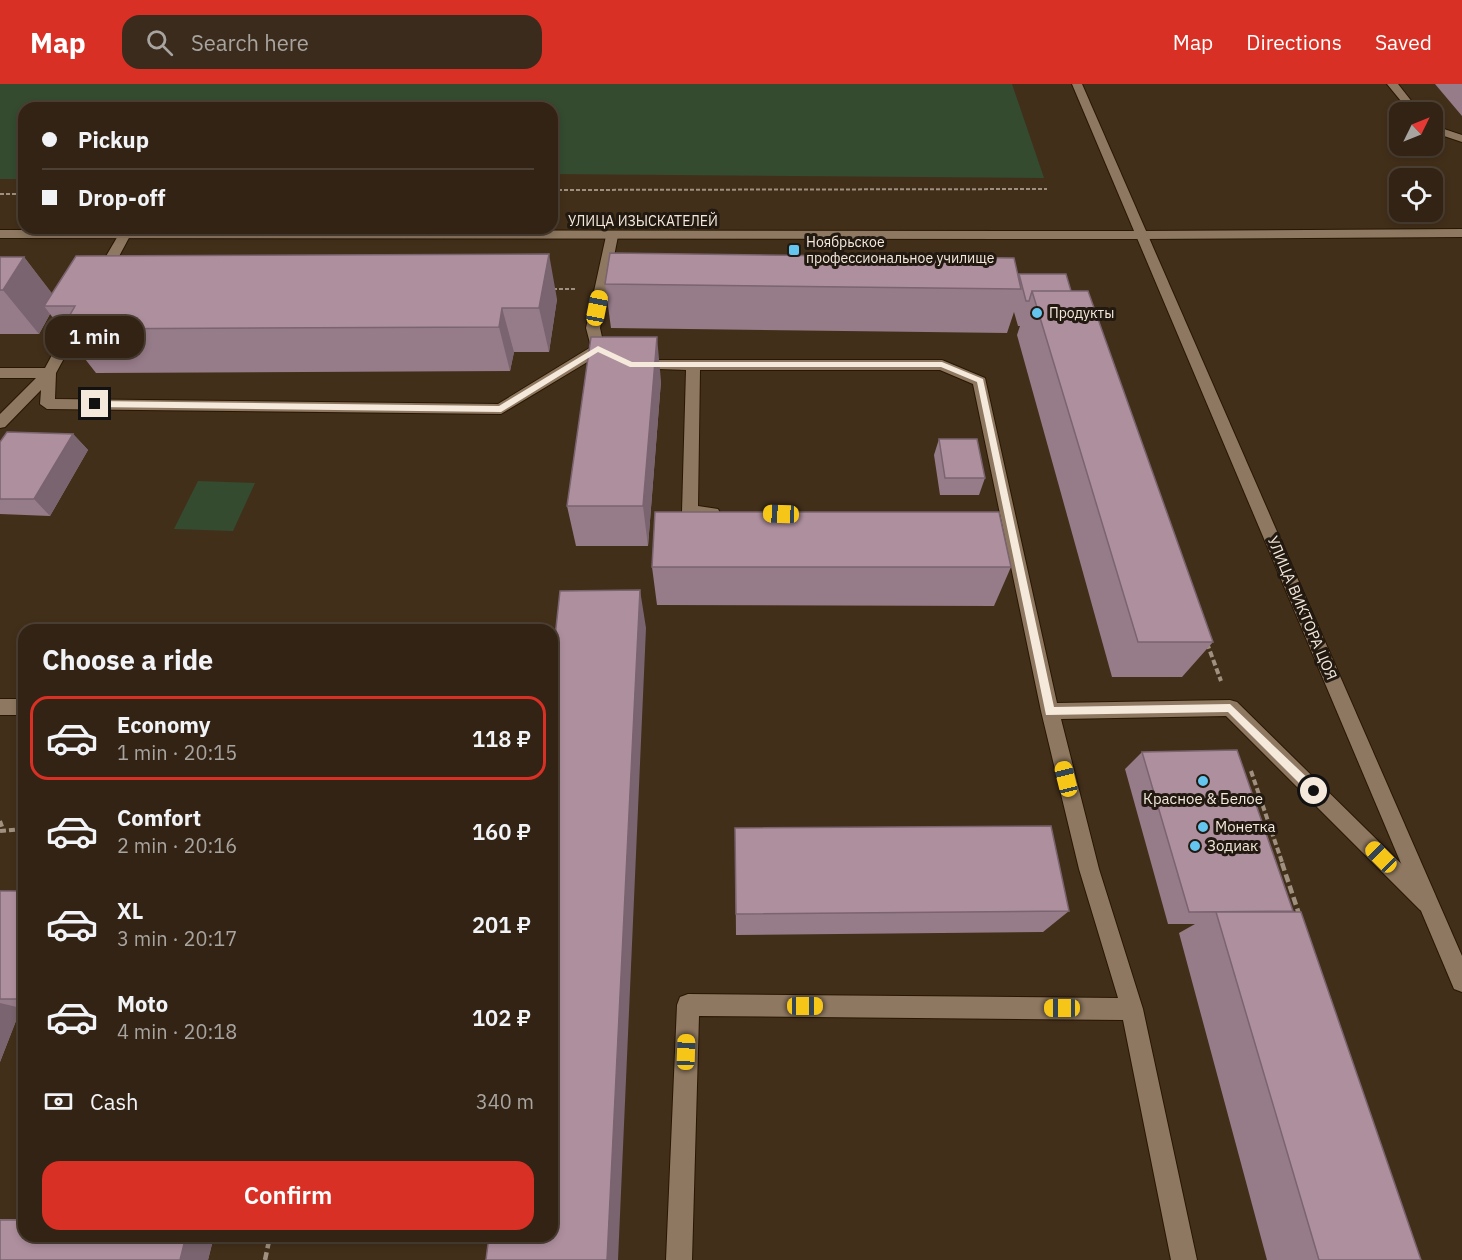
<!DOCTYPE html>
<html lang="en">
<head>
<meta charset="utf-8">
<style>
  body { margin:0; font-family:"IBM Plex Sans",sans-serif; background:#3a2b1d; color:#f1f3f6; height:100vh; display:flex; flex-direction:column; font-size:22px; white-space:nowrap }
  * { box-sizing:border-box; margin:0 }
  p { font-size:20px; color:#a8a4a0 }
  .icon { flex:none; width:33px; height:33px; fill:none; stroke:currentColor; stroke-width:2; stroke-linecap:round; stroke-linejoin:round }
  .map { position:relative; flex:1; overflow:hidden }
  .panel { position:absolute; left:18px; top:540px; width:540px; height:618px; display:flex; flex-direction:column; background:#322314; border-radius:18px; box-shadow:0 3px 9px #0003,0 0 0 2px #4d4034 }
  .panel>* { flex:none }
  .banner { position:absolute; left:18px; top:18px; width:540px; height:132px; border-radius:18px; box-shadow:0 3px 9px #0003,0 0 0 2px #4d4034; display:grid; align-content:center; height:132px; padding:0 24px; background:#322314 }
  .needle { width:39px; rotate:47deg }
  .controls { position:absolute; left:1389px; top:18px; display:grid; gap:12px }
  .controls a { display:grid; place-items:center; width:54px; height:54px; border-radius:12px; background:#322314; box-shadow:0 3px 9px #0003,0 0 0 2px #4d4034; font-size:30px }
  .end { position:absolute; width:27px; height:27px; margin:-14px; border:8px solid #f5e9dc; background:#111; box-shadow:0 0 0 3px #111 }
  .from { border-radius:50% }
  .bubble { position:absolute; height:42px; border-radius:18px; background:#322314; box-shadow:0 3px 9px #0003,0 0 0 2px #4d4034; font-size:20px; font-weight:600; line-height:42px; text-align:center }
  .car { position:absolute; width:18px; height:36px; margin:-18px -9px; border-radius:8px; box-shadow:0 0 4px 2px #0007; background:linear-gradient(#f5c518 24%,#345 0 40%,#f5c518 0 76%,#345 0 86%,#f5c518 0) }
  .banner b { display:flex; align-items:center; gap:21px; height:57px; font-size:22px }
  .banner b+b { border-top:2px solid #4d4034 }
  .banner i { width:15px; height:15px; background:#f1f3f6 }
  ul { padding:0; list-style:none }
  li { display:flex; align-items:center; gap:18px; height:84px; margin:0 12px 9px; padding:0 12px; border:3px solid transparent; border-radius:18px }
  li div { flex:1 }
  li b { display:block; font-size:22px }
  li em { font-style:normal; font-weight:600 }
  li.current { border-color:#d93025 }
  li>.icon { width:54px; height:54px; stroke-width:1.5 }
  h2 { padding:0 24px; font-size:27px; line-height:72px }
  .pay { display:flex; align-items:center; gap:15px; height:66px; padding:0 24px; font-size:22px }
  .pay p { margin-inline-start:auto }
  .cta { display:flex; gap:12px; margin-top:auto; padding:12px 24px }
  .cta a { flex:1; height:69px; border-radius:18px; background:#d93025; color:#fff; font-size:24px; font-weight:600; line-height:69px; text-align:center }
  header { display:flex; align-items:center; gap:36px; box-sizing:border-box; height:84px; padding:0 30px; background:#d93025; color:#fff }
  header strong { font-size:28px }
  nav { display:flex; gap:33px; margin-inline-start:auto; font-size:21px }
  .search { width:420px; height:54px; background:#3a2b1d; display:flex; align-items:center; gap:15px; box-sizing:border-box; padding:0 21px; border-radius:18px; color:#a8a4a0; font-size:22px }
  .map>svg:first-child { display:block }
  .green { fill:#344b30 }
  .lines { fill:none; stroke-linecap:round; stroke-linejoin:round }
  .service-casing { stroke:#281703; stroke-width:2 }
  .minor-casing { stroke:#281703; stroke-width:2 }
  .tertiary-casing { stroke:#281703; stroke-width:2 }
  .path-far2 { stroke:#9f907f; stroke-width:2; stroke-dasharray:4 2; stroke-linecap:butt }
  .path-far1 { stroke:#9f907f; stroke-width:4; stroke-dasharray:6 3; stroke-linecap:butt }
  .path { stroke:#9f907f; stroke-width:4.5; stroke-dasharray:8 4; stroke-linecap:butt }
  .service { fill:#8e7861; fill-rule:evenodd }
  .minor { fill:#8e7861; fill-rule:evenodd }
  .tertiary { fill:#8e7861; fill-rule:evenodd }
  .wall { fill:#967b88 }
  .shaded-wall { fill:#7a646f }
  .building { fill:#ae8f9e; stroke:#7a646f; stroke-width:1.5 }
  .route { fill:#f5e9dc }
  .poi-dot { fill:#64c5ee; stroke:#221910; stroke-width:2 }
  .labels { text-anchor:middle; stroke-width:6; stroke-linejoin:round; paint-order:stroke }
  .far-street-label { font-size:14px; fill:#f5e9dc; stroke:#221910 }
  .far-poi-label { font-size:14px; fill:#f5e9dc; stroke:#221910; text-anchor:start }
  .street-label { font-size:15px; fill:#f5e9dc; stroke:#221910 }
  .poi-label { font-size:15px; fill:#f5e9dc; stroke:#221910; text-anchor:start }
</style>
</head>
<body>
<header>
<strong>Map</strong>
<div class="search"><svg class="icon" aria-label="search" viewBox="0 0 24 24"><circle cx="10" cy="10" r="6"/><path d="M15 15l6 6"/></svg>Search here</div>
<nav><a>Map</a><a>Directions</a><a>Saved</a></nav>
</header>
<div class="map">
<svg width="1462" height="1176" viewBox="0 0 1462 1176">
  <rect width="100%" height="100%" fill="#422f1a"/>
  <path class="green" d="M0,0h1012l32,94 -492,-4v-66h-528v71h-24z
    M198,397l57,2 -22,48 -59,-2z"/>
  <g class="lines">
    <g class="service-casing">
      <path id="service" d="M1387,0h11l22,28h-10z
        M1432,41l30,10v7l-30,-10z
        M1462,145v8l-321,2 -6,-4 6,-4z
        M125,146l6,4 -22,41 -2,3h-10l-2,-3 24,-41z
        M612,148l6,4 -18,92 4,18 12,8 -7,5 -10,-4 -98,59 -454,-5 -7,-5 1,-14 -36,37 -5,1v-14l36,-36h-36v-10h45l27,-50 7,-4 7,4 -30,55 -1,26 443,5 93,-57 -5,-19 20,-92z
        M637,276h305l43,18 72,325 173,-3 7,2 197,194 3,7 -3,7 -7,3 -7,-3 -194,-194 -165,3 38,150 44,140 54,251h-26l-48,-240 -424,-4 -7,244h-26l11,-255 3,-8 8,-3 430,4 -39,-129 -38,-158 -68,-327 -33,-14h-240l-2,136 20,3 2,4 -2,4c-10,3 -24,2 -34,-1l-2,-4 4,-142 -54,-2 -2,-3 2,-3z
        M0,615h24v16h-24z"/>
    </g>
    <g class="minor-casing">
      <path id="minor" d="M1072,0h10l380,872v36l-8,-3z"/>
    </g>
    <g class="tertiary-casing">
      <path id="tertiary" d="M0,146l1141,1 6,4 -6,4 -1141,-1z"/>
    </g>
    <path class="path-far2" d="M552,106l495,-1
      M0,110h24
      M553,205h22"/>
    <path class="path-far1" d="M1207,559l14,38
      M1251,687l32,94
      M0,737l3,8
      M0,747l24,-2"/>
    <path class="path" d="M1282,779l17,51
      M265,1176l5,-24"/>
    <use href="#service" class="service"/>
    <use href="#minor" class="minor"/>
    <use href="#tertiary" class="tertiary"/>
  </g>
  <path class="wall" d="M1435,0h27v32z
    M0,173h24l28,37 505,5 -8,53h-35l-4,19 -414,2 -46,-59 -11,20h-39z
    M1019,190l52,17 142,351 -31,35h-70l-95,-342 3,-9h-2l-4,-14 -7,21 -396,-5 -6,-44 413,-8z
    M661,297l-13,165h-72l-9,-40z
    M73,350l15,16 -38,66 -50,-2v-72z
    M939,355l46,39 -6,17h-39l-6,-40z
    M652,483h359l-17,39 -337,-1z
    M1142,668l151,159 128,349h-154l-88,-327 16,-9h-27l-43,-155z
    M735,744l334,83 -26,21 -307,3z
    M0,807h24v117h-3l-21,54z
    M0,1135h24v17h190l-6,24h-208z"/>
  <path class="shaded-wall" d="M549,170l8,45 -8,53 -10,-44z
    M24,173l34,44 -14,5 6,8 -11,20 -36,-44z
    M502,224l12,44 -4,19 -11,-44z
    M657,253l4,44 -13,165 -5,-40z
    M73,350l15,16 -38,66 -16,-17z
    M640,506l6,38 -28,632h-11z
    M0,919l21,5 -21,54z
    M186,1152h28l-6,24h-28z"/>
  <path class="building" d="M610,169l404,5 7,31 -416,-5z
    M549,170l-10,54h-37l-3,19 -437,2 13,-23h-31l32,-50z
    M0,173h24l-21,33h-3z
    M1019,190h47l5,17h-39l-3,10h-3z
    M1032,207h56l125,351h-75z
    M591,253h66l-14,169h-76z
    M7,348l66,2 -39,65h-34v-57z
    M939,355h38l8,39h-40z
    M655,428h344l12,55h-359z
    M640,506l-33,670h-121l3,-24h63v-571l8,-74z
    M197,543l69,3h-70z
    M1237,666l56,161 -104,1 -47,-160z
    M1051,742l18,85 -333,3 -1,-86z
    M0,807h24v108h-24z
    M1216,828h85l120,348h-102z
    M0,1136h24v16h162l-6,24h-180z"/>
  <path class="route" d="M598,262l34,16h310l41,17 71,328 176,-3 87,83v7h-7l-82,-82 -182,3 -69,-333 -36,-15h-311l-32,-15 -97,60 -406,-5 -4,-3 4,-3 404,5z"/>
  <g class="poi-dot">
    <rect x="788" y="160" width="12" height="12" rx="3"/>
    <circle cx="1037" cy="229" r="6"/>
    <circle cx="1203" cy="697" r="6"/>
    <circle cx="1203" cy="743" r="6"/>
    <circle cx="1195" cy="762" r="6"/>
  </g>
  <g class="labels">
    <g class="far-street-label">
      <text x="643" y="142">УЛИЦА ИЗЫСКАТЕЛЕЙ</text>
    </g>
    <g class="far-poi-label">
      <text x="806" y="163">Ноябрьское<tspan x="806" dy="16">профессиональное училище</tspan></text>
      <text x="1049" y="234">Продукты</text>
    </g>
    <g class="street-label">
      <text transform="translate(1302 524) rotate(67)" y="5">УЛИЦА ВИКТОРА ЦОЯ</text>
    </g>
    <g class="poi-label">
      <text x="1203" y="720" text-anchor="middle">Красное &amp; Белое</text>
      <text x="1215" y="748">Монетка</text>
      <text x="1207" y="767">Зодиак</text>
    </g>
  </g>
</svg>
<div class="controls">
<a><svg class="needle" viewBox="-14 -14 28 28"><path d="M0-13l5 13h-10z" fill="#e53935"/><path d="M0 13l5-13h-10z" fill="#a8a4a0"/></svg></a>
<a><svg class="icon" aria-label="locate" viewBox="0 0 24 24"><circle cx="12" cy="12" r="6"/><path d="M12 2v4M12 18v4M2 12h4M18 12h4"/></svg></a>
</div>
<i class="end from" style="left:1314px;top:707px"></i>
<i class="end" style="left:95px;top:320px"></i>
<div class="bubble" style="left:45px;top:232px;width:99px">1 min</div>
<i class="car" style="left:597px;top:224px;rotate:11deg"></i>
<i class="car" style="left:781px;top:430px;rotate:272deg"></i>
<i class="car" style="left:1066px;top:695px;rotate:346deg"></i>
<i class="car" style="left:1381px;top:773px;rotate:315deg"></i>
<i class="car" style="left:805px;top:922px;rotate:90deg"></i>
<i class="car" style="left:1062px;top:924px;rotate:270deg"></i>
<i class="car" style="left:686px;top:968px;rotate:2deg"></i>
<div class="banner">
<b><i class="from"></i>Pickup</b>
<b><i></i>Drop-off</b>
</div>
<section class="panel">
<h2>Choose a ride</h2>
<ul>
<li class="current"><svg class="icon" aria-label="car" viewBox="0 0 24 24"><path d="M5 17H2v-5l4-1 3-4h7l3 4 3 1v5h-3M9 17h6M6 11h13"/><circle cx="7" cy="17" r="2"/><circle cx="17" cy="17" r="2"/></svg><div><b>Economy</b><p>1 min · 20:15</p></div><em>118 ₽</em></li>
<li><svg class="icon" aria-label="car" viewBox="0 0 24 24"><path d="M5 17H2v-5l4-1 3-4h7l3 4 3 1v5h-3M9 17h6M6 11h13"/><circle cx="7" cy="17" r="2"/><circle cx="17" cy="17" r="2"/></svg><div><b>Comfort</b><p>2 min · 20:16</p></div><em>160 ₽</em></li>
<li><svg class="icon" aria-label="car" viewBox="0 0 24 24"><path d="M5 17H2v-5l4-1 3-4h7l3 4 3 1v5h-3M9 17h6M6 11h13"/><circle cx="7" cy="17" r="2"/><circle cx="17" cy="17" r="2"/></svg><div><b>XL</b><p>3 min · 20:17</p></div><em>201 ₽</em></li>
<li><svg class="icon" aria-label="car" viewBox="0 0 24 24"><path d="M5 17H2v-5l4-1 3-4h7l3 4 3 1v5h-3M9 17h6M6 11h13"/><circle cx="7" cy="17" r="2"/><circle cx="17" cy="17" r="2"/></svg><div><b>Moto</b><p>4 min · 20:18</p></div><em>102 ₽</em></li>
</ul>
<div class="pay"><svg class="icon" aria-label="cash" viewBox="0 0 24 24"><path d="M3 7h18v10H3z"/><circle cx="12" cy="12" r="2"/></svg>Cash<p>340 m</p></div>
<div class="cta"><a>Confirm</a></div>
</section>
</div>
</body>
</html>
